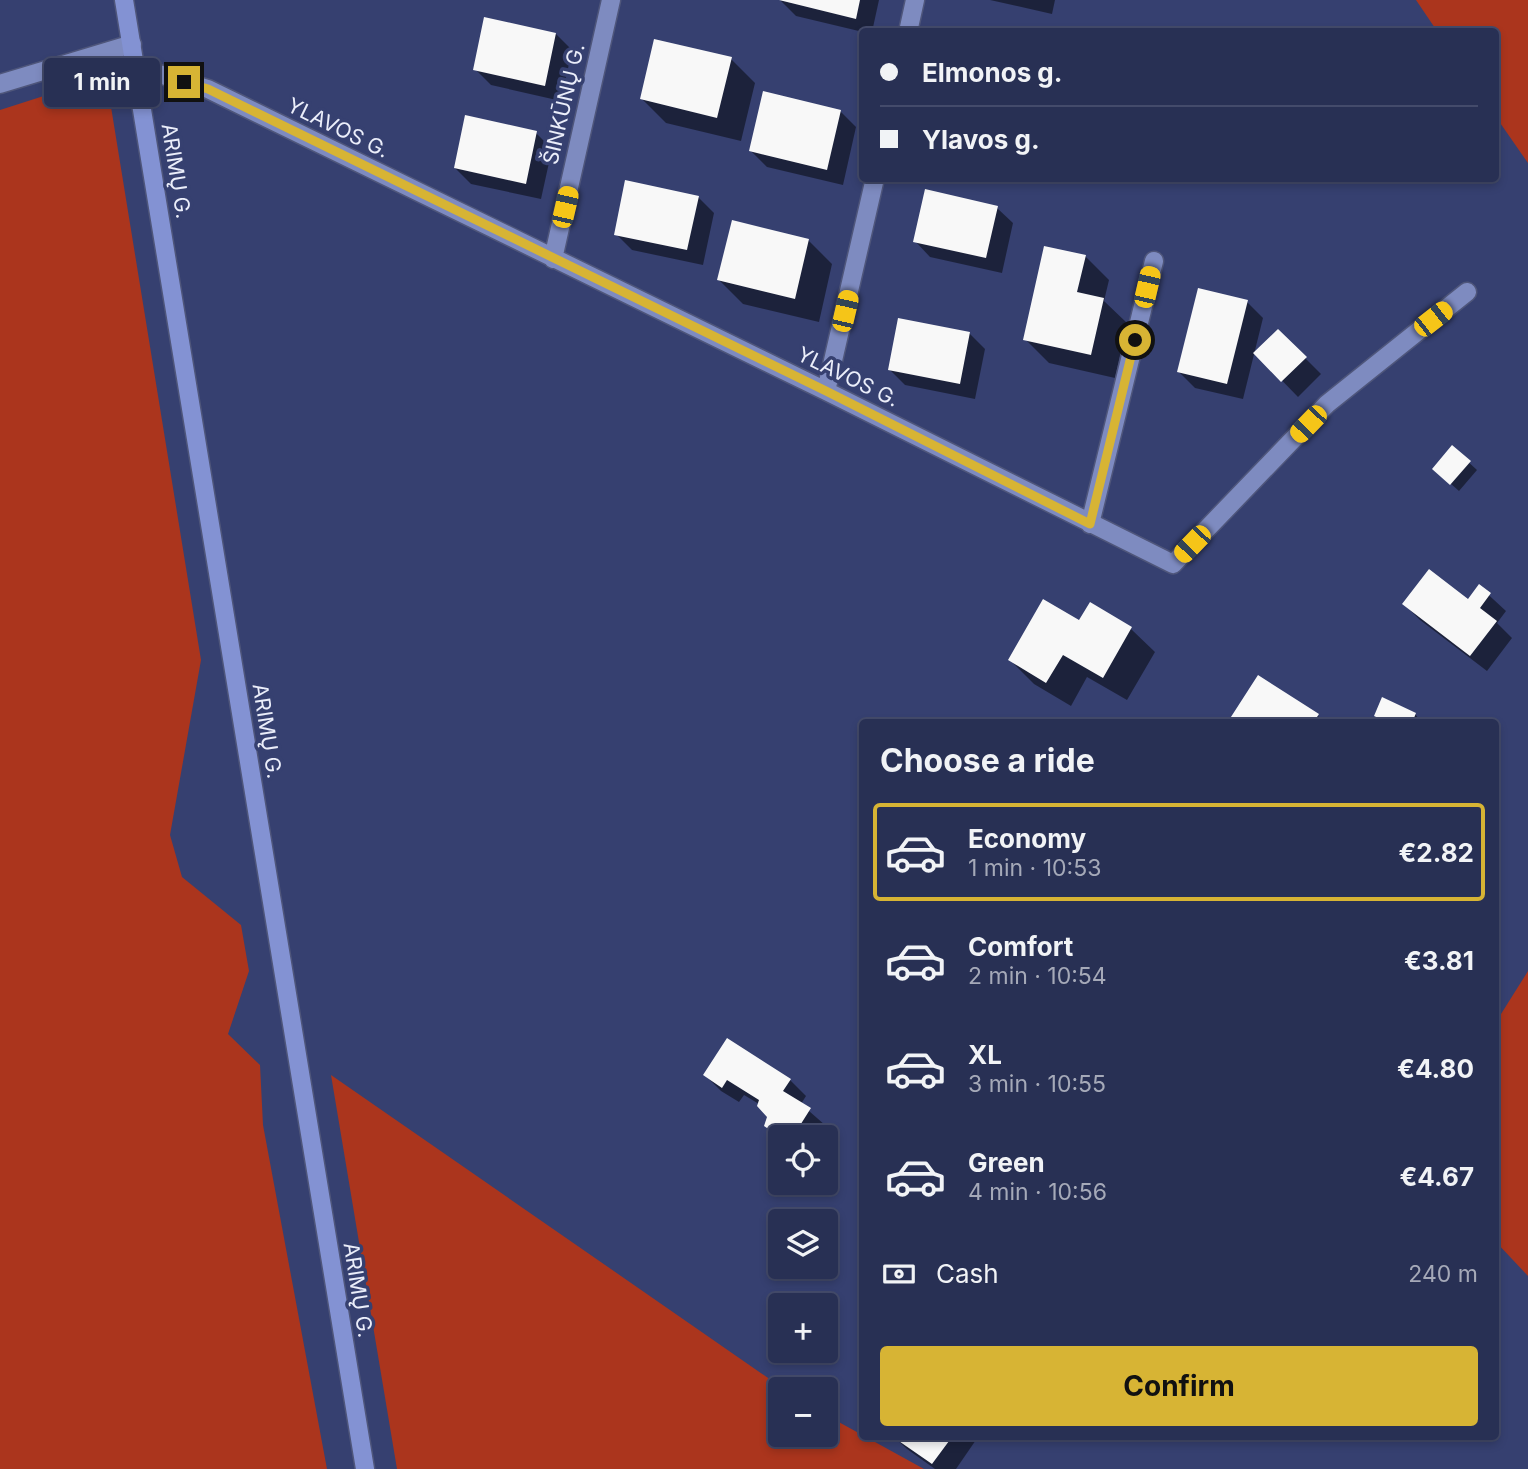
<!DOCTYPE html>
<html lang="en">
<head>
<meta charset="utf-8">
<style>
  body { margin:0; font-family:Inter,sans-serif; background:#343c5e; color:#f1f3f6; height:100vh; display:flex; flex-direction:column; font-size:26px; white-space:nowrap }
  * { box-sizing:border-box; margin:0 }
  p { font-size:23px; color:#a5a9b8 }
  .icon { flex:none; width:38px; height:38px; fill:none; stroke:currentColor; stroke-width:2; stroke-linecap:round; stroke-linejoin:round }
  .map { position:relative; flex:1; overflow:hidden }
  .drawer { position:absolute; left:859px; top:719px; width:640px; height:721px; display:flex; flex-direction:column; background:#283054; border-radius:7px; box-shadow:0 4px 10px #0003,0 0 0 2px #444b6b }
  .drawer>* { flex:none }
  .banner { position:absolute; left:859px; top:28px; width:640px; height:154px; border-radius:7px; box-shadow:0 4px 10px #0003,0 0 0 2px #444b6b; display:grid; align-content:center; height:154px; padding:0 21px; background:#283054 }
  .controls { position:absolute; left:768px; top:1125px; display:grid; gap:14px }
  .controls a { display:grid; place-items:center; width:70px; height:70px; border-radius:7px; background:#283054; box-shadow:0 4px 10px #0003,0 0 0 2px #444b6b; font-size:35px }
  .end { position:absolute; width:32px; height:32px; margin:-16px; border:9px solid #d7b434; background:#111; box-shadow:0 0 0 4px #111 }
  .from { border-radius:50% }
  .bubble { position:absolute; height:49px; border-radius:7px; background:#283054; box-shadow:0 4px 10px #0003,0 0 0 2px #444b6b; font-size:23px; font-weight:700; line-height:49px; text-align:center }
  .car { position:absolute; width:21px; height:42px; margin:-21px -10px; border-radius:9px; box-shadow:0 0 5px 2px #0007; background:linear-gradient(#f5c518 24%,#345 0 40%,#f5c518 0 76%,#345 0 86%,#f5c518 0) }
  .banner b { display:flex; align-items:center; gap:24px; height:66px; font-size:26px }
  .banner b+b { border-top:2px solid #444b6b }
  .banner i { width:18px; height:18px; background:#f1f3f6 }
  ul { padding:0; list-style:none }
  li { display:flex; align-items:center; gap:21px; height:98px; margin:0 14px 10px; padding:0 7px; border:4px solid transparent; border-radius:7px }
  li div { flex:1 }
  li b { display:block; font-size:26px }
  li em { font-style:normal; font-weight:700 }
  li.on { border-color:#d7b434 }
  li>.icon { width:63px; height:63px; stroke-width:1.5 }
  h2 { padding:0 21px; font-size:32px; line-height:84px }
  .pay { display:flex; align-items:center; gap:18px; height:77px; padding:0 21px; font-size:26px }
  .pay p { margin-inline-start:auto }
  .action { display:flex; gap:14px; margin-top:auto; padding:14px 21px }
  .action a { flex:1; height:80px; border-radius:7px; background:#d7b434; color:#111; font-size:28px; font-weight:700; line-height:80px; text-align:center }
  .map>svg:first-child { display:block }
  .green { fill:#ab351d }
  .shadow { fill:#0007 }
  .building { fill:#f8f8f8 }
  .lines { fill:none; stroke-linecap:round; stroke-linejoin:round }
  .street-casing { stroke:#4f567b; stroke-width:21 }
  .secondary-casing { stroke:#4f567b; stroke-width:21 }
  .street { stroke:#7e8bc0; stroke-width:18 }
  .secondary { stroke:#8392d3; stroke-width:18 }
  .route { stroke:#d7b434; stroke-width:9 }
  .labels { text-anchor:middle; stroke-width:7; stroke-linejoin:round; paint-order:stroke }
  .street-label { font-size:21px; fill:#ebeefa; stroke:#364070 }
</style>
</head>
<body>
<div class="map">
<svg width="1528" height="1469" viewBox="0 0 1528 1469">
  <rect width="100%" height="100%" fill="#364070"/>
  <path class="green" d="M1416,0h112v163l-32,-46v-85l-59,-1z
    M106,76l95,584 -31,175 12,42 59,48 8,46 -21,63 32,31 3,60 64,344h-327v-1359z
    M1528,971v305l-32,-34v-220z
    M331,1075l453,314 -4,1v45h46v-20l98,54h-527z"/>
  <path class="shadow" d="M780,0h99l-7,32h-9l-67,-16z
    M990,0h65l-3,14z
    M556,34l16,16 -11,51 -70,-16 -16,-16z
    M731,59l24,24 -14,58 -75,-18 -24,-24z
    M840,111l16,16 -13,58 -76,-18 -16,-16z
    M536,133l16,16 -11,50 -70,-15 -16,-16z
    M698,197l16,16 -11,52 -71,-15 -16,-16z
    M997,208l16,15 -11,50 -72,-16 -15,-16z
    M808,240l24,24 -13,58 -76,-18 -24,-24z
    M1085,256l24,24 -5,21 23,22 -12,55 -66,-15 -24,-24z
    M1247,302l16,16 -20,81 -48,-11 -16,-16z
    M1278,331l43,43 -23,23 -43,-44z
    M969,333l16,16 -10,50 -70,-14 -16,-16z
    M1452,447l25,23 -18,21 -17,-15z
    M1480,587l26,24 -9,12 15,15 -25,33 -67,-51 -16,-16 64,-2z
    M1090,605l41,24 24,23 -28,48 -40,-23 -16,29 -37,-22 -24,-24 70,-38z
    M1415,714l7,9h-39l-7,-7z
    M1318,716l7,7h-91z
    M705,1075l85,5 16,16 -5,8 24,21 -7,13h-38v2l-14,-15 3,-9 -10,-12 -15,-9 -5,7 -18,-11z
    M894,1437h84l-22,32h-21l-28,-20z"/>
  <path class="building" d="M779,0h81l-4,19z
    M484,17l72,16 -11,53 -72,-16z
    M654,39l78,18 -15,61 -77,-19z
    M763,91l78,19 -14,60 -78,-19z
    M465,115l72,16 -11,53 -72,-16z
    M625,180l74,16 -12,54 -73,-15z
    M925,189l73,17 -12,52 -73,-16z
    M732,220l77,19 -14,60 -78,-19z
    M1044,246l42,9 -9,37 27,6 -13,57 -68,-15z
    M1198,288l50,12 -21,84 -50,-12z
    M898,318l72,14 -10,52 -72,-14z
    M1278,329l29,28 -26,25 -28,-29z
    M1452,445l19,16 -21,24 -18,-16z
    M1429,569l39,30 11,-15 12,9 -11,15 17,13 -27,35 -68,-52z
    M1043,599l36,21 11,-18 42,25 -29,51 -40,-23 -17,28 -38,-23z
    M1258,675l61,39 -6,9h-80l-4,-3z
    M1382,697l34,16 -4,10h-23l-15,-7z
    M727,1038l64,41 -8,12 28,17 -19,30h-10l-18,-12 3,-9 -10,-11 2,-6 -32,-20 -5,8 -19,-13z
    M893,1437h59l-20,27z"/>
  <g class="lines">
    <g class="street-casing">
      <path id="street" d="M908,32l7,-32
        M136,67l72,22 618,302 347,173 154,-160 140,-112
        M0,84l132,-40
        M553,259l58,-259
        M826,391l49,-213
        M1090,524l64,-263"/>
    </g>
    <g class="secondary-casing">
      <path id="secondary" d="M124,0l241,1469"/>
    </g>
    <use href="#street" class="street"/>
    <use href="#secondary" class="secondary"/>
  </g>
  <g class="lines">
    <path class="route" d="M184,82l24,7 618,302 264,133 45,-184"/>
  </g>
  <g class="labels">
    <g class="street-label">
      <text transform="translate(564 104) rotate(-77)" y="7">ŠINKŪNŲ G.</text>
      <text transform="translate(338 128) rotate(26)" y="7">YLAVOS G.</text>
      <text transform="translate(176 171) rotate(81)" y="7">ARIMŲ G.</text>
      <text transform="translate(848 377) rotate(26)" y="7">YLAVOS G.</text>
      <text transform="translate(267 731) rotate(81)" y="7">ARIMŲ G.</text>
      <text transform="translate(358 1290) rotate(81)" y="7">ARIMŲ G.</text>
    </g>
  </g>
</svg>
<div class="controls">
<a><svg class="icon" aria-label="locate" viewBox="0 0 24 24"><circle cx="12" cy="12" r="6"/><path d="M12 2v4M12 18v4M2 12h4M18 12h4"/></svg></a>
<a><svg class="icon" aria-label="layers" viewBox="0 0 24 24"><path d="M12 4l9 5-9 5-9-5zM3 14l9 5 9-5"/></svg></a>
<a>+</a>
<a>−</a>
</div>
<i class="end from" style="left:1135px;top:340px"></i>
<i class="end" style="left:184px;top:82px"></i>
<div class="bubble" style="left:44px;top:58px;width:116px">1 min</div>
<i class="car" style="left:565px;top:207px;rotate:13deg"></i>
<i class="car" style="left:1147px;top:287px;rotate:13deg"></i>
<i class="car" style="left:845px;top:311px;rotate:13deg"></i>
<i class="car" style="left:1433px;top:319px;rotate:52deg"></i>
<i class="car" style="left:1308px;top:424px;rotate:224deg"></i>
<i class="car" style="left:1192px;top:544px;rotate:224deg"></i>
<div class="banner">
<b><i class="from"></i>Elmonos g.</b>
<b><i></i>Ylavos g.</b>
</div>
<section class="drawer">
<h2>Choose a ride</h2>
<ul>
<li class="on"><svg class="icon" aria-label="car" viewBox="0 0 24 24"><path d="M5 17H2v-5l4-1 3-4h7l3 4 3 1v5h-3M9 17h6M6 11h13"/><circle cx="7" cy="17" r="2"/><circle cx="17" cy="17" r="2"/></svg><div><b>Economy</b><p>1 min · 10:53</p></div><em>€2.82</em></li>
<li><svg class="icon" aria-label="car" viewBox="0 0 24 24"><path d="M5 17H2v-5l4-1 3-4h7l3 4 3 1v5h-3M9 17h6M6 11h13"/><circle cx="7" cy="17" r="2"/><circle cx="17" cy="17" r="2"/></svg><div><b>Comfort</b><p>2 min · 10:54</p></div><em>€3.81</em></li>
<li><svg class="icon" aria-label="car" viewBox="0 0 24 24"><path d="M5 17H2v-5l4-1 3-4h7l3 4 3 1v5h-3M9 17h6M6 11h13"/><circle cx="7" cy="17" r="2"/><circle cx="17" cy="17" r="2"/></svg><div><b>XL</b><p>3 min · 10:55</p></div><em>€4.80</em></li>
<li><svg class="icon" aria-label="car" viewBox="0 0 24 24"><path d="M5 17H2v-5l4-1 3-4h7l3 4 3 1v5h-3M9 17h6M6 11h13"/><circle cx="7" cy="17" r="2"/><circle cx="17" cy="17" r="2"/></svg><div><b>Green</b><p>4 min · 10:56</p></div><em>€4.67</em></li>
</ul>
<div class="pay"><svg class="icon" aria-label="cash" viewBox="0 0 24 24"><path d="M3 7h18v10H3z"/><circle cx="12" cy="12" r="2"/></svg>Cash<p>240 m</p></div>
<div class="action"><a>Confirm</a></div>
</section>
</div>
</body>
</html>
